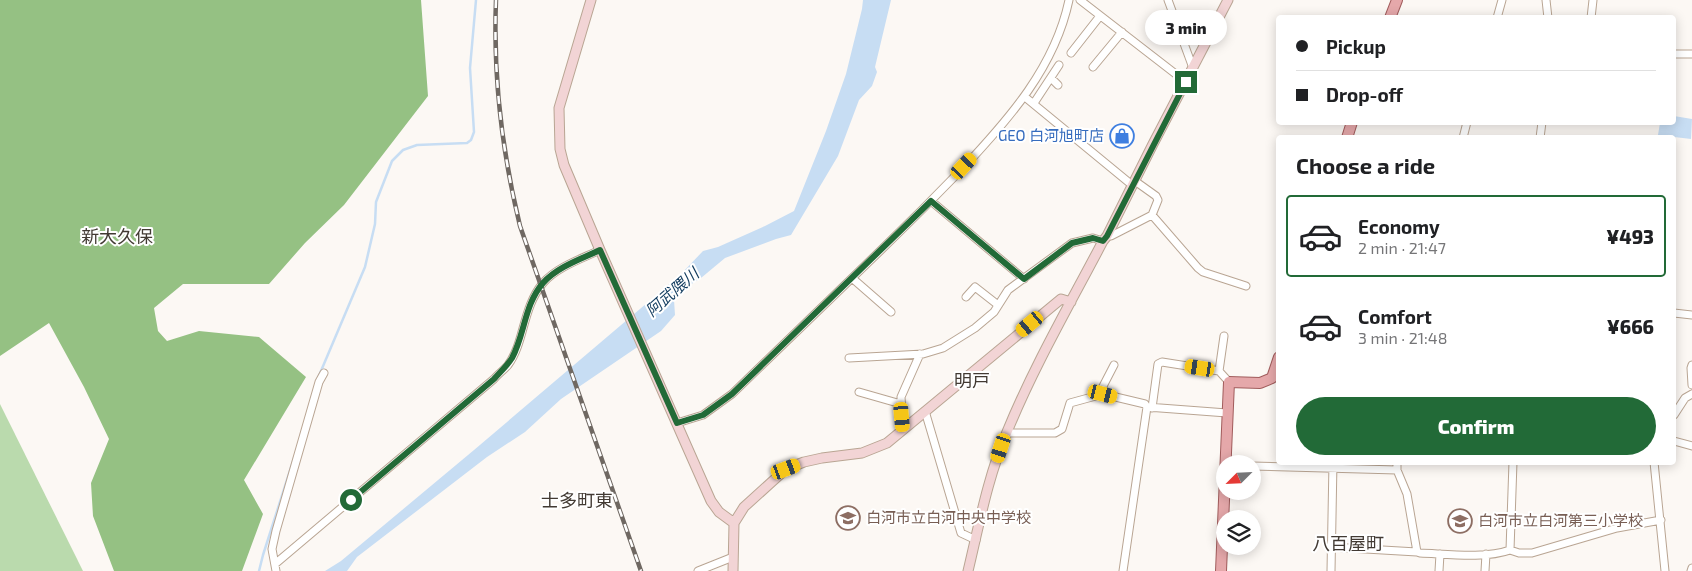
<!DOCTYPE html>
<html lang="en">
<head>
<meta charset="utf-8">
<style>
  body { margin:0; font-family:"Exo 2","Noto Sans JP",sans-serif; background:#f6f6f6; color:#202124; height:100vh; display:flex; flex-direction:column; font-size:19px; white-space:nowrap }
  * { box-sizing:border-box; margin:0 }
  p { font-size:16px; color:#757577 }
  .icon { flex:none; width:28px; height:28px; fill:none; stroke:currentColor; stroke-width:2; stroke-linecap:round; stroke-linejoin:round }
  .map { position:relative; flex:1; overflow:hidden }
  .drawer { position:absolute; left:1276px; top:135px; width:400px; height:330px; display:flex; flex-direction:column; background:#fff; border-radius:5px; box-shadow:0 2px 12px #0003 }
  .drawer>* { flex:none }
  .banner { position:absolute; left:1276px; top:15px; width:400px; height:110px; border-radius:5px; box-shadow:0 2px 12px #0003; display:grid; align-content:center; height:110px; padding:0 20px; background:#fff }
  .needle { width:32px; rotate:246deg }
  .controls { position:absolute; left:1216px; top:455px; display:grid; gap:10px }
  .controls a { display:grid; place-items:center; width:45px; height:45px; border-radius:50%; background:#fff; box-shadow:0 2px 12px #0003; font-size:25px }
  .end { position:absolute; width:22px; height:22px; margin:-11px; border:6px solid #226a37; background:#fff; box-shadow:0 0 0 2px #fff }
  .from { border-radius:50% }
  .bubble { position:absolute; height:35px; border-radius:18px; background:#fff; box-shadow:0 2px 12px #0003; font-size:16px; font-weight:800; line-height:35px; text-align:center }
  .car { position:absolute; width:15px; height:30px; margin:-15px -8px; border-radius:6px; box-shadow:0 0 4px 1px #0007; background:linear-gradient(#f5c518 24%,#345 0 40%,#f5c518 0 76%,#345 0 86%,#f5c518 0) }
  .banner b { display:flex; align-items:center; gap:18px; height:48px; font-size:19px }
  .banner b+b { border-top:1px solid #e0e0e0 }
  .banner i { width:12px; height:12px; background:#202124 }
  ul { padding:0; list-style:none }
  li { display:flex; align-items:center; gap:15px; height:82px; margin:0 10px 8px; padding:0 10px; border:2px solid transparent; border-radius:5px }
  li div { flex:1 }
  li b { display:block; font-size:19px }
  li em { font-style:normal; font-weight:800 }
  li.on { border-color:#226a37 }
  li>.icon { width:45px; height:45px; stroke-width:1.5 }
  h2 { padding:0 20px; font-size:22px; line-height:60px }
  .action { display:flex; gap:10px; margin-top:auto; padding:10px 20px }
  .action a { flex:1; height:58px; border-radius:30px; background:#226a37; color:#fff; font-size:20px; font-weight:800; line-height:58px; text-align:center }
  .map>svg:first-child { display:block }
  .green { fill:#badaad }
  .forest { fill:#95c183 }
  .water { fill:#c7ddf3 }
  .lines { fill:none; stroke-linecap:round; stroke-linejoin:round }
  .stream { stroke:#c7ddf3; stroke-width:2.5 }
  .street-casing { stroke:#b9a593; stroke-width:9 }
  .secondary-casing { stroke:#b9a593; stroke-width:11 }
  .primary-casing { stroke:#a15c5c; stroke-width:12 }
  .street { stroke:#fff; stroke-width:7 }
  .secondary { stroke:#f2d4d5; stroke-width:9 }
  .primary { stroke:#e5a8aa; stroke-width:10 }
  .rail-casing { stroke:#6f6862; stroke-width:4.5 }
  .rail { stroke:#fff; stroke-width:2.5; stroke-dasharray:8; stroke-linecap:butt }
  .route { stroke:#226a37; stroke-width:6 }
  .labels { text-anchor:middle; stroke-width:4; stroke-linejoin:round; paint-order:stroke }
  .shop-label { font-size:15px; fill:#366cbe; stroke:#fff; text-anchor:end }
  .education-label { font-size:15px; fill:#785e54; stroke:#fff; text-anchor:start }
  .water-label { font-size:16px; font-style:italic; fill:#103a5d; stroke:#fff }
  .quarter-label { font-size:18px; fill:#423a33; stroke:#fff }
</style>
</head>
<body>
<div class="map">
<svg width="1692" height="571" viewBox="0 0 1692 571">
  <rect width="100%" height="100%" fill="#fcf8f4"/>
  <path class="green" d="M0,404l83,167h-83z"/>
  <path class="forest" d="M0,0h421l7,96 -84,109 -39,38 -36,41h-86l-29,24 4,23 9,10 32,-10 60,6 47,40 -62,103 19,34 -21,57h-128l-21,-55 -2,-33 18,-44 -25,-52 -35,-64 -49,33z"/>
  <path class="water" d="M863,0h28l-16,67 2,5 -5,14 -13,14 -21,56 -47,79 -15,4 -51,19 -24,20 -19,12 -8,10 1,15 -14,16 -100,68 -36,33 -38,25 -130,100 -10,14h-22l16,-10 133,-111 206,-175 23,-24 15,-4 47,-21 29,-15 32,-80 20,-57 16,-65z
    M1674,116l18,3 -1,20 -33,-4 2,-12 14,-1z"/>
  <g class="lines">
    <path class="stream" d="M318,378l47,-111 10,-43 1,-22 16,-41 11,-11 14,-5 50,-2 4,-3 3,-8 -4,-64 6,-68
      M259,571l4,-16 31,-97"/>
    <g class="street-casing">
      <path id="street" d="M1080,0l106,82
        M1168,0l25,68
        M1546,0l2,18
        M1497,18l5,-18
        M1591,18l2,-18
        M1071,53l29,-37
        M1674,54h18
        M1093,67l29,-35
        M1051,78l7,7
        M1025,97l107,88
        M1034,103l25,-38
        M1463,138l4,-16
        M1540,138l2,-16
        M931,201l93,78
        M1152,215l46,53 5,4 43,14
        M1107,236h4l41,-21 6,-15 -2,-4 -21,-15
        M852,278l39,34
        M966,297l9,-10 23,18
        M1674,313l18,2
        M1224,336l-5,35 10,11
        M849,358l74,-4 20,-6 32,-20 19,-16 14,-22 64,-47 21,-5 10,3
        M1692,365l-1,3 1,17
        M859,392l42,12
        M1099,394l15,-29
        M1152,408l6,-44 4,-2 57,9
        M925,411l36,122 15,7
        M1674,415l11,-17 7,-4
        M677,423l26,-8 29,-21c50,-48 99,-96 149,-144 28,-27 56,-55 83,-83 45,-48 91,-100 105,-167
        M903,429l-2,-32 19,-43
        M1006,433h49l7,-4 8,-26 33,-9 42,10 2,3
        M1674,441l18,5
        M1397,462v8l10,24 10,58 3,1c27,1 65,6 90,-3l3,-88
        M1654,462l11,109
        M1252,466l145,4
        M1331,547l86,5
        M1510,550l9,3h13l85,-25 44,-8
        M275,564l219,-185c4,-5 10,-9 14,-14 17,-23 14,-57 35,-82 14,-16 38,-24 57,-33
        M276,571l-4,-22 4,-18 43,-149 5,-9
        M698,571l35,-14
        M1123,571l24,-164 80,6
        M1331,571l2,-109
        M1439,571l1,-17
        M1485,571l1,-17
        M1691,571l1,-3"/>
    </g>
    <g class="secondary-casing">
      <path id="secondary" d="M591,0l-32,108 1,41 4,16 36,85 111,251 8,11 15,11
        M733,571l1,-48 10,-16 42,-38 18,-7 18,-4 40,-5 25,-10 174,-144 10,3
        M968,571c11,-46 20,-95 39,-139 27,-66 63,-128 96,-191l4,-5 46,-92 75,-144"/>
    </g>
    <g class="primary-casing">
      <path id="primary" d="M1390,18l7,-18
        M1347,138l5,-16
        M1221,571l8,-189 31,1 12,-5 7,-21"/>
    </g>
    <use href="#street" class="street"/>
    <use href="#secondary" class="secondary"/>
    <use href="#primary" class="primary"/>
    <g class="rail-casing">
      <path id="rail" d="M496,0c-3,76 6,152 24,226l121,345"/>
    </g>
    <use href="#rail" class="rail"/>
  </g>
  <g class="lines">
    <path class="route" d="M351,500l143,-121c6,-7 13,-13 18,-21 13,-24 12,-53 31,-75 14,-16 38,-24 57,-33l77,173 26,-8 29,-21 199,-193 93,78 48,-36 21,-5 10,3 4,-5 79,-154"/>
  </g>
  <defs>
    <g id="shop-ring" transform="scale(1.25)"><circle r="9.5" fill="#fff" stroke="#3f7fe0" stroke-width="1.5"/><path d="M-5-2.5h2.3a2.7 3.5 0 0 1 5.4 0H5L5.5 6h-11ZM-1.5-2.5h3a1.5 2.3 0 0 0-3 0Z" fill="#3f7fe0"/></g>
    <g id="school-ring" transform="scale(1.25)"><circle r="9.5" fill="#fff" stroke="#8d6e63" stroke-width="1.5"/><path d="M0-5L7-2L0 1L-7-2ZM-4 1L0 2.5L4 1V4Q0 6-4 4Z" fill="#8d6e63"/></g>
  </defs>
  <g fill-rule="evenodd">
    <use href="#shop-ring" x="1122" y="136"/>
    <use href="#school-ring" x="848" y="518"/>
    <use href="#school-ring" x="1460" y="521"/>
  </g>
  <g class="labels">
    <g class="shop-label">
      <text x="1104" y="141">GEO 白河旭町店</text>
    </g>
    <g class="education-label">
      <text x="866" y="523">白河市立白河中央中学校</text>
      <text x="1478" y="526">白河市立白河第三小学校</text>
    </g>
    <g class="water-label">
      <text transform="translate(672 292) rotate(-41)" y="6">阿武隈川</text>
    </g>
    <g class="quarter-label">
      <text x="117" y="243">新大久保</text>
      <text x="972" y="387">明戸</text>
      <text x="577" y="507">士多町東</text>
      <text x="1348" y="550">八百屋町</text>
    </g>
  </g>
</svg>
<div class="controls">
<a><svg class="needle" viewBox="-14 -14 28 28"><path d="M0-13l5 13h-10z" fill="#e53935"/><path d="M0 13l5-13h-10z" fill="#757577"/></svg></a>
<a><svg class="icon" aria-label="layers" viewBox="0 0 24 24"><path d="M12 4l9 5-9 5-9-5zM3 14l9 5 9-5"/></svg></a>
</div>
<i class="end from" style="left:351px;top:500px"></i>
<i class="end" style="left:1186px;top:82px"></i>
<div class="bubble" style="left:1145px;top:10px;width:82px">3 min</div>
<i class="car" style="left:964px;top:166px;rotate:43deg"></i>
<i class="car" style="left:1030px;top:324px;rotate:230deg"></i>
<i class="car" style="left:1200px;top:368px;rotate:279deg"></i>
<i class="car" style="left:1103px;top:394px;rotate:104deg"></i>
<i class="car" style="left:902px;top:417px;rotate:175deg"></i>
<i class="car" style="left:1001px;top:448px;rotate:198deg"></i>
<i class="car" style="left:786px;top:469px;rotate:70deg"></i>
<div class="banner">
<b><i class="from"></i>Pickup</b>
<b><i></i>Drop-off</b>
</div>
<section class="drawer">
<h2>Choose a ride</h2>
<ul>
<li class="on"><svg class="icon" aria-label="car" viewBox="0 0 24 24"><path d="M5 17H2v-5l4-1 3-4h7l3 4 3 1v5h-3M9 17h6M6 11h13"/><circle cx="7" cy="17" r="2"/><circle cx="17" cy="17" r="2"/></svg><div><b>Economy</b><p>2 min · 21:47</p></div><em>¥493</em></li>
<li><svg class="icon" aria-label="car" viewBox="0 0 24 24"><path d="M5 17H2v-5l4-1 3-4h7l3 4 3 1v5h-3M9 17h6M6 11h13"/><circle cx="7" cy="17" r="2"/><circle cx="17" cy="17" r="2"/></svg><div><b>Comfort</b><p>3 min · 21:48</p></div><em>¥666</em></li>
</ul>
<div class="action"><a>Confirm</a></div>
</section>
</div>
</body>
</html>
